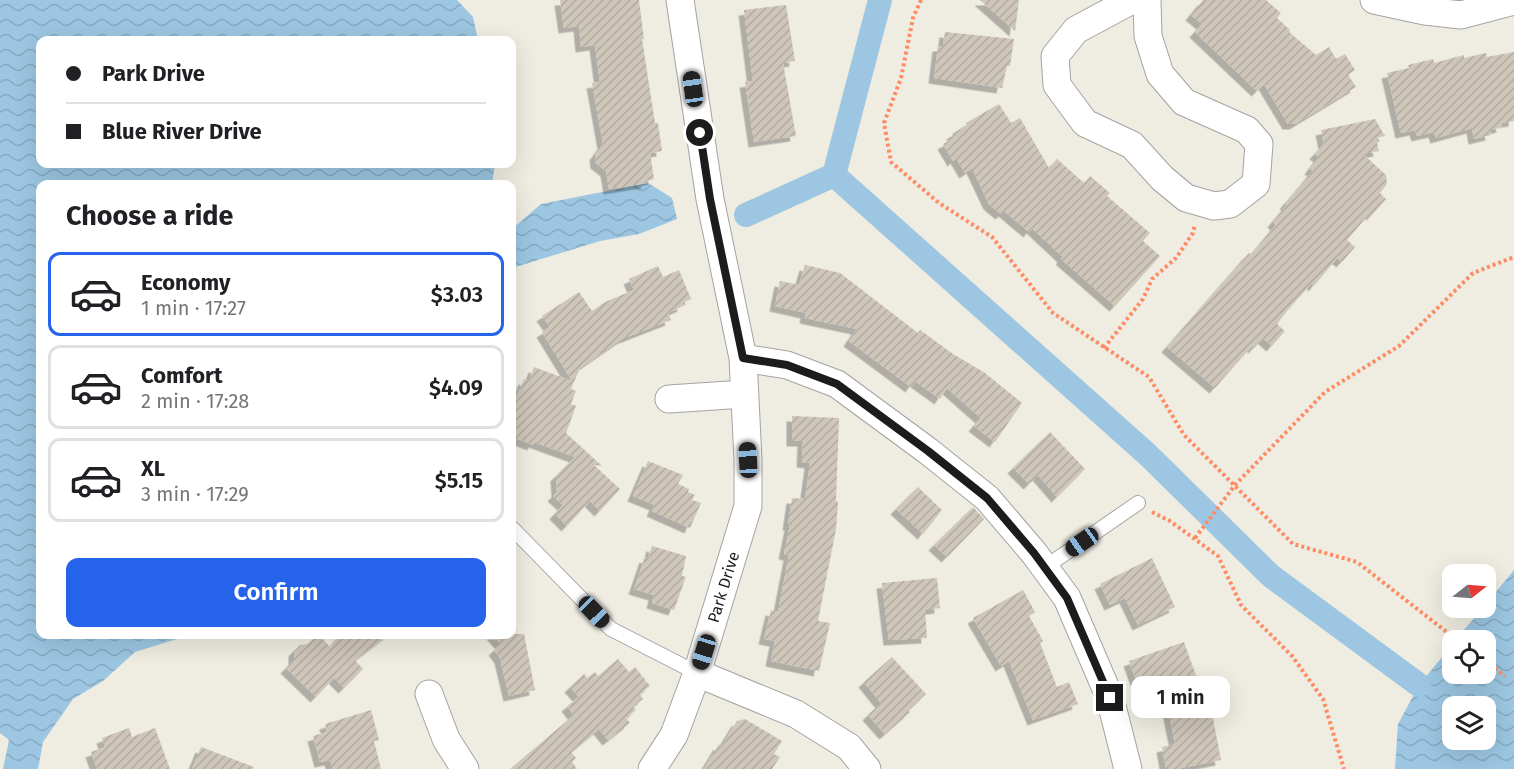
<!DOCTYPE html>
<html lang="en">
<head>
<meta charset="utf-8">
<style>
  body { margin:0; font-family:"Fira Sans",sans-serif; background:#f6f6f6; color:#202124; height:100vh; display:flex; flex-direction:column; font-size:22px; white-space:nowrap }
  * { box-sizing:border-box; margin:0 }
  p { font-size:20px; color:#757577 }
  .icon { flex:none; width:33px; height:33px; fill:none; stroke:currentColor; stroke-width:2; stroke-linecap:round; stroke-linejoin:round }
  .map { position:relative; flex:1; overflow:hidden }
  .details { position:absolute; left:36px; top:180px; width:480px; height:459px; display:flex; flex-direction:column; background:#fff; border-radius:12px; box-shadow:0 6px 24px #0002 }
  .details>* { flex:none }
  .banner { position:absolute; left:36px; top:36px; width:480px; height:132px; border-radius:12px; box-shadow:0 6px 24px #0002; display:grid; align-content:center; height:132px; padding:0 30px; background:#fff }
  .needle { width:39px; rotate:73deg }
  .fabs { position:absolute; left:1442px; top:564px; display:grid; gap:12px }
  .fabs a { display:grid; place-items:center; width:54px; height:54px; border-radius:12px; background:#fff; box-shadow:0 6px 24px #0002; font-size:30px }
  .end { position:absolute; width:27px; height:27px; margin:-14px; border:8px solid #1c1c1c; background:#fff; box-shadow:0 0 0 3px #fff }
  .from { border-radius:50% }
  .bubble { position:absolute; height:42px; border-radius:12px; background:#fff; box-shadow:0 6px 24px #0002; font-size:20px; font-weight:600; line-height:42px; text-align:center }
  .car { position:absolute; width:18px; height:36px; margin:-18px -9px; border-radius:8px; box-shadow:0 0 4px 2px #0007; background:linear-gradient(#222 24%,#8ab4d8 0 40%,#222 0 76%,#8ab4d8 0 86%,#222 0) }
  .banner b { display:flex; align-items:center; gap:21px; height:57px; font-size:22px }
  .banner b+b { border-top:2px solid #e0e0e0 }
  .banner i { width:15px; height:15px; background:#202124 }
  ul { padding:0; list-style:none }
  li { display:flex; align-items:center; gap:18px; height:84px; margin:0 12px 9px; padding:0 18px; border:3px solid #e0e0e0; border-radius:12px }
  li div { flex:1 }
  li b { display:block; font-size:22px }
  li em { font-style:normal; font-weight:600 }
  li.on { border-color:#2563eb }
  li>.icon { width:54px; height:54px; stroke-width:1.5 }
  h2 { padding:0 30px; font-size:27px; line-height:72px }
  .cta { display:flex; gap:12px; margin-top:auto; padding:12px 30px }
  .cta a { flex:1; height:69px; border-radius:12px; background:#2563eb; color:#fff; font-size:24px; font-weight:600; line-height:69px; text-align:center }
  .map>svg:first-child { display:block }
  .water { fill:url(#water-waves); fill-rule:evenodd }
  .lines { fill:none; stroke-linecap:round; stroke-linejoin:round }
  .canal { stroke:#9cc6e1; stroke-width:24 }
  .building { fill:url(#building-hatch); filter:url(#shadow) }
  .lane-casing { stroke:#a3a3a3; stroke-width:16 }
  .street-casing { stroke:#a3a3a3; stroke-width:29 }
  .path { stroke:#ff8b62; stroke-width:4; stroke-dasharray:3 3; stroke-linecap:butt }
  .lane { stroke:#fff; stroke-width:14 }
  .street { stroke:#fff; stroke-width:27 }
  .route { stroke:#1c1c1c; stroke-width:8 }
  .labels { text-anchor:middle; stroke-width:4.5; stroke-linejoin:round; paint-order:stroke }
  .street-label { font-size:16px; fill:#1c1c1c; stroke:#fff }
</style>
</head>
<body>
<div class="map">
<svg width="1514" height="769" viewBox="0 0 1514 769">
  <defs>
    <pattern id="water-waves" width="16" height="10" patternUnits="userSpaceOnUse" patternTransform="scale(1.5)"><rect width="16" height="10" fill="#9cc6e1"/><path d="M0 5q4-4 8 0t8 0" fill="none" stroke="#86aac0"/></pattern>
    <pattern id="building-hatch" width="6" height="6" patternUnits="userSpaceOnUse" patternTransform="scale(1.5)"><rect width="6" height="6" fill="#cfc6ba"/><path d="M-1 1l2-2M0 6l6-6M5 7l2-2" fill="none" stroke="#b1aa9f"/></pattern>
    <filter id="shadow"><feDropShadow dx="-5.5" dy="5.5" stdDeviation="0" flood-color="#0004"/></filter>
  </defs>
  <rect width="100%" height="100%" fill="#efece1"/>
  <path class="water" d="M0,0h457l16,17 5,23h-438v124h455l-3,20h-452v450l150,1 -55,17 -32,29 -30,18 -30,43 -5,27h-35l6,-29 -9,-7z
    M648,183l24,15 5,21 -38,15 -39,7 -88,27v-39l29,-25z
    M1514,570v199h-119l3,-45 21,-39 33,-40v29h33v-34h-30l28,-32h2v-3zM1452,706h33v34h-33z"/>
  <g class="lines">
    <path class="canal" d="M834,175l314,280 123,121 148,109
      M834,175l46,-175
      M746,215l88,-40"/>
  </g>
  <path class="building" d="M560,0h79l5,39h-2l13,84h3l4,28 -12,2 4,26 -8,2 1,2 -38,6 -3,-18 -10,-8 -1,-8 8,-11 -11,-61 8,-1 -5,-37 -14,2 -2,-21 -15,2z
    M980,0h39l-4,31z
    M1203,0h63l15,13 -4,5 13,12 -1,2 27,23 13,-8 7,12 9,-5 10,16 -7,5 8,12 -61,37h-7l-24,-40 -7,7 -62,-59 7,-8 -11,-9z
    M786,5l9,56 -12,2 13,73 -42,6 -9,-60 8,-1 -9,-71z
    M945,32l69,7 -4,27h-3l-5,22 -68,-10 4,-32h5z
    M1514,52v69l-13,2 1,4 -12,3 1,5 -17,4 -2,-11 -36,10 -2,-6 -17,4 -2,-6 -14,3 -14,-60 22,-5 -1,-3 25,-6 1,4 30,-8v3l22,-5 1,4z
    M999,104l12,19 9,-5 29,50 8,-9 27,24 6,-7 20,17 -3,3 43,37 -7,8 17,15 -45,50 -54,-47 2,-2 -31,-29 -3,4 -25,-21 -3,3 -12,-10 -17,-36 -7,5 -9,-15 -3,3 -10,-17 11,-6 -2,-4 15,-9 -1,-2z
    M1375,119l10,17 -9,2 3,13 -16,3 23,21 1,9 -7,9 6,6 -14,16 -2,-2 -23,27 8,7 -13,15 -5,-4 -23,28 -2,-3 -26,29 -9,12 8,7 -13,15 -9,-8 -9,10 -2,-2 -37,42 -48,-41 75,-86 7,-8 2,2 25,-30 -3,-3 14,-17 -2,-1 28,-33 -3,-2 9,-12 -4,-3 9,-10 -3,-14z
    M805,265l35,8 78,60 2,-3 33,24 32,19 37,30 -27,39 -21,-16 7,-8 -34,-30 -7,11 -25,-18 -4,6 -62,-46 8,-12 -52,-11 1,-5 -31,-7 5,-25 19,4z
    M658,266l5,11 16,-7 12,29 -9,4 1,3 -15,7 3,7 -49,19 -42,29 -9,21 5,2 -5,13 5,2 -10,27 36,33 -8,-1 26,24 -20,22 -10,-10 -23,25 -12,-12 8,-9 -10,-9 4,-4 -1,-16 19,-19 -41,-15 -1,3 -21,-8v-17l5,-15 -3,-1 10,-25 5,2 5,-14 38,14 -30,-49 8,-5 -8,-11 37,-24 13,19 13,-9 29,-12 -5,-11z
    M792,416l47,2 -3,83 2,1 -2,27 -18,92 12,2 -11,48 -48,-10 4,-20 -11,-2 7,-29 7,2 11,-57 -5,-1 6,-29h-2l4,-27 13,1 5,-36 -8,-1 1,-21h-11z
    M1050,432l35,37 -28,28 -19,-22 -9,9 -16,-16z
    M648,461l35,14 -5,9 11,5 -1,3 7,3 -3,5 9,3 -11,25 -38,-17 3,-6 -22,-9z
    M918,487l24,23 -19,24 -27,-25z
    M973,507l11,12 -37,38 -13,-12z
    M652,546l34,10 -4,20 4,1 -12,33 -22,-7 2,-8 -20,-6 11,-32 3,1z
    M1152,558l23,49 -37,18 -13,-27 -15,7 -10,-21z
    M937,578l3,30 -15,2 2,28 -38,2 -7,-57z
    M1023,590l12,22 -6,4 14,25 -3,2 17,44 12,-5 9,22 -45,16 -24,-59 -8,5 -28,-48z
    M318,634l12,13 11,-13h48l-34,26 8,9 -19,19 -10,-10 -18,19 -30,-29 8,-8v-9l6,-6 8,-1z
    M492,634h32l11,56 -26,6 -9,-38 -6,-8 7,-6z
    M1184,642l24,67 3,-1 10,52 -45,9h-10l-4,-22 13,-3 -8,-40 -8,2 -9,-27 -13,4 -8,-22z
    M892,657l34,37 -18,17 2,1 -25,22 -17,-19 13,-12 -17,-21z
    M618,659l11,13 6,-5 15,19 -10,8 3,5 -10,8 3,3 -10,8 4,5 -22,17 -9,-11 -28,23 5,6 -4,4 5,7h-67l64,-54 -7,-9 12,-9 -9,-10 14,-13 3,4 8,-6 3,4z
    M371,710l8,30 -5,1 7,28h-48l-3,-9 -10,2 -7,-26 14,-4 -2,-8z
    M745,719l37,22 -8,13 6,3 -8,12h-68l15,-25 2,3 16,-26z
    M129,728l3,9 23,-9 15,41h-73l-6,-17 14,-5 -3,-9z
    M201,747l53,20 -1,2h-61z"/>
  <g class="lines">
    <g class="lane-casing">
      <path id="lane" d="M512,528l99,101 86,44
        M1044,568l94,-65"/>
    </g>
    <g class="street-casing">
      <path id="street" d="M1132,0l-56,30 -21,26 2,29 28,38 47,22 30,33 24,20 28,8 16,-2 26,-20 3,-40 -12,-14 -63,-28 -24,-28 -12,-38 -1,-36
        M1374,0l51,11 36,4 53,-14
        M743,358l44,7 50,19 91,67 59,47 47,55 33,45 43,100 18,71
        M669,399l75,-5
        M697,673l99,41 53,33 18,22
        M429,694l17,45 19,30
        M652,769l22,-34 23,-62 51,-167v-46l-5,-102 -33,-159 -30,-199"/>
    </g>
    <path class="path" d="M921,0l-8,18 -12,60 -17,45 7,39 48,41 53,34 61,76 96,64 35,58 109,109 64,18 100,78
      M1104,348l39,-49 9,-20 24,-21 17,-25 2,-9
      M1152,512l18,9 48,35 23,49 51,51 31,43 21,70
      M1195,538l40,-53 90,-93 74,-46 74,-73 41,-16
      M1485,661l20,15"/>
    <use href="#lane" class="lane"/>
    <use href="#street" class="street"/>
  </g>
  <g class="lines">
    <path class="route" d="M700,133l10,66 33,159 44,7 50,19 91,67 59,47 47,55 33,45 43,100"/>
  </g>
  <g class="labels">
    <g class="street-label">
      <text transform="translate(723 587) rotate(-73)" y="6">Park Drive</text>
    </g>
  </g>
</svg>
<div class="fabs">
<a><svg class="needle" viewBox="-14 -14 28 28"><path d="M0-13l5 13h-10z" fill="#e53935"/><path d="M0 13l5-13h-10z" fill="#757577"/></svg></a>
<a><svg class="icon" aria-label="locate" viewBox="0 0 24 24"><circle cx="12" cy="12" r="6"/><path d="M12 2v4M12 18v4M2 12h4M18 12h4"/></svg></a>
<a><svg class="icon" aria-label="layers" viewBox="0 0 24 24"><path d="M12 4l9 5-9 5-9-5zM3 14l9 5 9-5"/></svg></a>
</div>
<i class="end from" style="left:700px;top:133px"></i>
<i class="end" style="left:1110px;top:698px"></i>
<div class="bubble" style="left:1131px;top:676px;width:99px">1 min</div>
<i class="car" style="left:693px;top:89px;rotate:352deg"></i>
<i class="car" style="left:748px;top:460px;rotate:357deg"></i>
<i class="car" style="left:1082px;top:542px;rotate:235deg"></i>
<i class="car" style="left:594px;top:612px;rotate:136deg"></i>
<i class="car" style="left:704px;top:652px;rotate:197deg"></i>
<div class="banner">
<b><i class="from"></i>Park Drive</b>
<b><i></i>Blue River Drive</b>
</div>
<section class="details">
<h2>Choose a ride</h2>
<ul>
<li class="on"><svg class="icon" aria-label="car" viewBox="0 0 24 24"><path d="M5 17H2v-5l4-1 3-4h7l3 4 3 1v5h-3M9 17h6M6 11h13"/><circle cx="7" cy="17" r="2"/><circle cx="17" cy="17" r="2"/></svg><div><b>Economy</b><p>1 min · 17:27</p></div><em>$3.03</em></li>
<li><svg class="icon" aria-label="car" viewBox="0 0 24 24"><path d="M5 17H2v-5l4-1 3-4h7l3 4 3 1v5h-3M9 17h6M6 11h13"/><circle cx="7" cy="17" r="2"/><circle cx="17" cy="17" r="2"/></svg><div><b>Comfort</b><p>2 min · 17:28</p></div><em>$4.09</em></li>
<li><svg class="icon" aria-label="car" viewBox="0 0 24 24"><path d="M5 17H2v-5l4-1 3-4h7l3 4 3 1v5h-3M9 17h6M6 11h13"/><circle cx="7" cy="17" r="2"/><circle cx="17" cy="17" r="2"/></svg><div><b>XL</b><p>3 min · 17:29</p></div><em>$5.15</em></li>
</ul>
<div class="cta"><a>Confirm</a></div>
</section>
</div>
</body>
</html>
